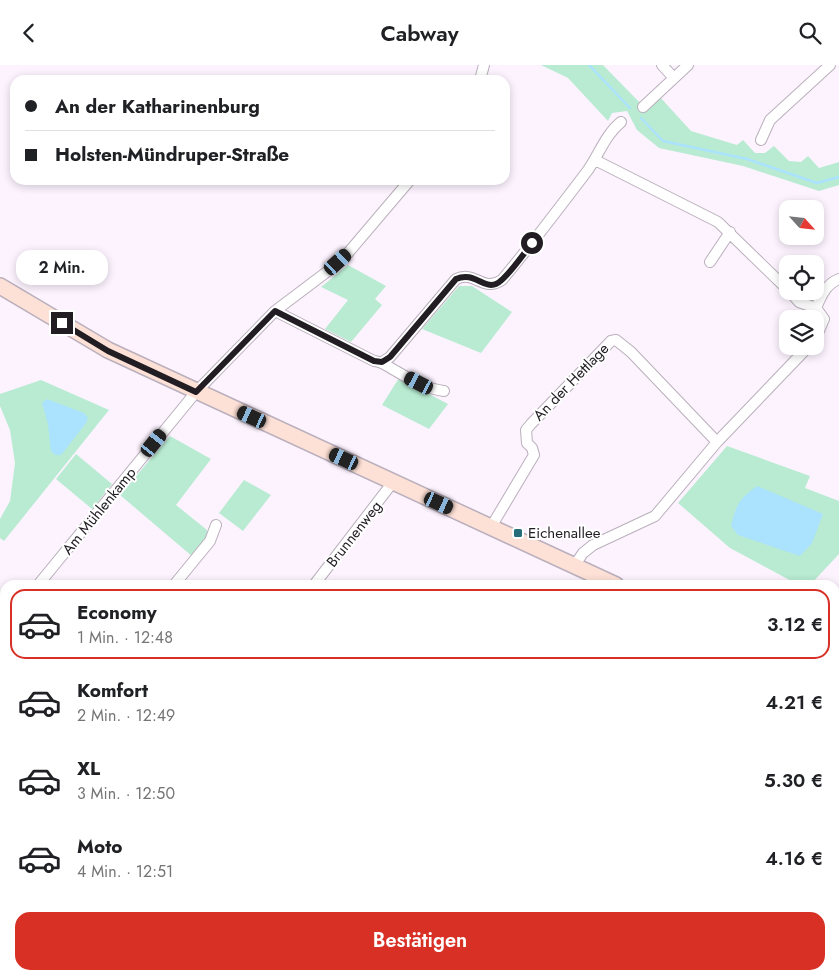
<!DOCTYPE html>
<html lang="de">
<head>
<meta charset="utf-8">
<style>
  body { margin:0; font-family:Jost,sans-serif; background:#f2f2f2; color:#202124; height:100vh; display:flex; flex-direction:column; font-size:19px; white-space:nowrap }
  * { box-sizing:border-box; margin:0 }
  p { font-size:16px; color:#757577 }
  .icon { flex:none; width:28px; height:28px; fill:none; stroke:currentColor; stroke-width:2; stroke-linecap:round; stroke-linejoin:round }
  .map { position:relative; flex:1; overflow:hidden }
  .details { position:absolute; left:0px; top:515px; width:840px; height:400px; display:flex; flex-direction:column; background:#fff; border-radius:15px 15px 0 0; box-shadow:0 2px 8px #0003 }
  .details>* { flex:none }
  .hud { position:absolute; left:10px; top:10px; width:500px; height:110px; border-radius:15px; box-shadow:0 2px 8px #0003; display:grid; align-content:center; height:110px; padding:0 15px; background:#fff }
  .needle { width:32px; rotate:117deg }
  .controls { position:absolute; left:779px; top:135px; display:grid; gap:10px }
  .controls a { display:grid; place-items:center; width:45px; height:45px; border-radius:10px; background:#fff; box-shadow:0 2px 8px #0003; font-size:25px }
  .end { position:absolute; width:22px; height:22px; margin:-11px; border:6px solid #211d22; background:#fff; box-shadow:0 0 0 2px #fff }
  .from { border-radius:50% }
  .bubble { position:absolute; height:35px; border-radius:15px; background:#fff; box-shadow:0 2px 8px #0003; font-size:16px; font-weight:600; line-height:35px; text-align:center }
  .car { position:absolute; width:15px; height:30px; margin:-15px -8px; border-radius:6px; box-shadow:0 0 4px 1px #0007; background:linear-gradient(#222 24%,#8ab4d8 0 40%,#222 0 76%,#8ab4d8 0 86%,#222 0) }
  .hud b { display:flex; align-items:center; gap:18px; height:48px; font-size:19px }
  .hud b+b { border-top:1px solid #e0e0e0 }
  .hud i { width:12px; height:12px; background:#202124 }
  ul { padding:9px 0 0; list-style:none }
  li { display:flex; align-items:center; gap:15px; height:70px; margin:0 10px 8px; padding:0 5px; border:2px solid transparent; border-radius:15px }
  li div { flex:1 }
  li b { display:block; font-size:19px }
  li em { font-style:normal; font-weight:600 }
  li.active { border-color:#d93025 }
  li>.icon { width:45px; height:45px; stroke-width:1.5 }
  .action { display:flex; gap:10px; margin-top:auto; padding:10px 15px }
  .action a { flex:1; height:58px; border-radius:15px; background:#d93025; color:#fff; font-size:20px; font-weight:600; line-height:58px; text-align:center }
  header { display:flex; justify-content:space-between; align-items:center; height:65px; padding:0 15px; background:#fff; font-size:22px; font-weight:600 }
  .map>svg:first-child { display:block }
  .green { fill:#b8ebd2 }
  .water { fill:#abe2fe }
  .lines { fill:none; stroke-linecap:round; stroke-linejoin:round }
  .stream { stroke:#abe2fe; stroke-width:2.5 }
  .street-casing { stroke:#baafbc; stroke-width:12 }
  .secondary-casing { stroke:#baafbc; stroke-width:18 }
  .street { stroke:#fff; stroke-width:10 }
  .secondary { stroke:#fee1d6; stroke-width:15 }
  .route { stroke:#211d22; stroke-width:6 }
  .poi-dot { fill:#276e7b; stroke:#fff; stroke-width:2 }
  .labels { text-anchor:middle; stroke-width:4; stroke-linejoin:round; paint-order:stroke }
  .street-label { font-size:15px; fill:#211d22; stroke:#fff }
  .poi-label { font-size:15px; fill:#211d22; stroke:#fff; text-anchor:start }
</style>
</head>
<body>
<header><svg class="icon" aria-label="back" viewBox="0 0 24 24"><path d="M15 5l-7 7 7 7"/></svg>Cabway<svg class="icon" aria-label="search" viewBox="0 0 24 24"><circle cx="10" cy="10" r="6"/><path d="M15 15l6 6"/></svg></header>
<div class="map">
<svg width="839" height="915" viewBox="0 0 839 915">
  <rect width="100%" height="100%" fill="#fcf3fe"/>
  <path class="green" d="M541,0h62l42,43 14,-12 32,35 46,14 6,-5 12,13h10l9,-7 15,15 12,1 7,-6 11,12 20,-6v23l-20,6 -76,-25 -84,-18 -22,-18 -10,-19 -15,2 -4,8 -40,-43z
    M348,200l38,21 -11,13 7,6 -31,37 -26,-13 23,-29 -27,-13z
    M459,221h13l40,26 -31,41 -59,-24z
    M399,313l49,26 -19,25 -47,-24z
    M41,315l68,30 -105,131 -4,-3v-19l10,-18 5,-38 -5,-33 -10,-24v-12z
    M170,371l41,23 -35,46 31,25v9l-14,18 -73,-62z
    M727,381l83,30 -5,12 34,13v53l-29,31h-11l-69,-37 -52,-45z
    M76,389l36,30 -20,25 -36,-30z
    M244,415l27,15 -28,36 -24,-18z
    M835,891l4,1v8l-5,15h-63l11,-5h53z
    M447,910h81l1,3 -6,2h-74z"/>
  <path class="water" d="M47,334l37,14 4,5 -2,5 -25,32h-6l-4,-4 -3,-27 -6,-21z
    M757,421l66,28 -11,29 -12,13 -62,-21 -7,-9c5,-21 8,-27 26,-40z"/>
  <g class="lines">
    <path class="stream" d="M589,0l41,43
      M641,53l22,23 84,18 70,24 22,-6"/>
    <g class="street-casing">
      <path id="street" d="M662,0l12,13
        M480,15l4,-15
        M643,42l45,-42
        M761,75l9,-20 60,-55
        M595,95l123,62 70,68
        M710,197l20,-30
        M789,226l10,11 17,6
        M275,246l99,50c10,1 14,6 22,10 15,9 31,18 48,20
        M815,275l9,-21 -8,-11c5,-12 10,-24 23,-29
        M382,297l8,-5 66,-78c20,-9 26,14 46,1 30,-36 58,-73 86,-110 11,-16 18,-36 33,-48
        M491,462l43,-72 -2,-7 -5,-5 -1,-13 5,-6 80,-83 5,-1 15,12 86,90
        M574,501l9,-13 10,-8 62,-29 62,-74 92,-96
        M38,520l158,-193 79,-81 53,-40 20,-18 62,-73
        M174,520l36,-44 6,-16
        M314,520l79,-103
        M835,551l4,-3
        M0,567l5,-6
        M0,781l5,-6
        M0,807l5,4
        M835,820l4,1
        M0,908l5,-3
        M440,910l2,5
        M630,910l4,5
        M558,915l13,-5"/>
    </g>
    <g class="secondary-casing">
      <path id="secondary" d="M0,221l108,64 508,235
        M835,621l4,2
        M835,682l4,-2
        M302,915l11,-5"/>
    </g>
    <use href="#street" class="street"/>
    <use href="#secondary" class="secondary"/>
  </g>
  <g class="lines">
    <path class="route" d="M62,258l46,28 88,41 79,-81 99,50 8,1 8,-5 66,-78c18,-8 27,10 40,5 10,-4 29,-32 36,-41"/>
  </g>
  <rect class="poi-dot" x="513" y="463" width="10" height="10" rx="2.5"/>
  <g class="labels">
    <g class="street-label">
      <text transform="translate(571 317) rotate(-46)" y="5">An der Hettlage</text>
      <text transform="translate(99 446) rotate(-51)" y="5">Am Mühlenkamp</text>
      <text transform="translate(354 469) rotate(-52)" y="5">Brunnenweg</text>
    </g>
    <g class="poi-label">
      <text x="528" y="473">Eichenallee</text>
    </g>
  </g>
</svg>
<div class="controls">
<a><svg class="needle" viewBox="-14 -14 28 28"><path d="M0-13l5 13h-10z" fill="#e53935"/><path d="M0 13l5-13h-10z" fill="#757577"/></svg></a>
<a><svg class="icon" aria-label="locate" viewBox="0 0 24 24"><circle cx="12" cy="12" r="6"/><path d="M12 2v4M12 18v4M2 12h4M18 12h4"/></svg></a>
<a><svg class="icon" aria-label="layers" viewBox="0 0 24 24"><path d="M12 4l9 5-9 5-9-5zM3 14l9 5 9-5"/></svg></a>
</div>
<i class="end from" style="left:532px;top:178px"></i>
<i class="end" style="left:62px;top:258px"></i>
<div class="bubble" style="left:16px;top:185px;width:92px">2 Min.</div>
<i class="car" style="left:338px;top:197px;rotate:48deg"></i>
<i class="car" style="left:419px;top:318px;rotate:297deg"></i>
<i class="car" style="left:252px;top:352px;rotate:295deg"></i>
<i class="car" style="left:154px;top:378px;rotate:39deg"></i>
<i class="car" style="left:344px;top:394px;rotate:295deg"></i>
<i class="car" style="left:439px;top:438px;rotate:115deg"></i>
<div class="hud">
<b><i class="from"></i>An der Katharinenburg</b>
<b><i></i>Holsten-Mündruper-Straße</b>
</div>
<section class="details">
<ul>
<li class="active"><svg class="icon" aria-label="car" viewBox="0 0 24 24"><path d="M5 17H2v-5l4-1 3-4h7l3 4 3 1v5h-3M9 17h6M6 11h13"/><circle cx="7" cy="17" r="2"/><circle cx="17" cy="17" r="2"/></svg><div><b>Economy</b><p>1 Min. · 12:48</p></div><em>3.12 €</em></li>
<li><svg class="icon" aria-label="car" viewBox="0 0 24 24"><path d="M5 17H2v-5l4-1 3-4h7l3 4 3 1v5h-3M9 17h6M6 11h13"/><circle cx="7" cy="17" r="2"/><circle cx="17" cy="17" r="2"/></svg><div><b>Komfort</b><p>2 Min. · 12:49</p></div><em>4.21 €</em></li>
<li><svg class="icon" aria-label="car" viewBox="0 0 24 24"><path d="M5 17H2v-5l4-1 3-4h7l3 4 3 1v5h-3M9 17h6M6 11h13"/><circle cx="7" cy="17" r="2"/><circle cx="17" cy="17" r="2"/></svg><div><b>XL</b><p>3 Min. · 12:50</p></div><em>5.30 €</em></li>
<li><svg class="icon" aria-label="car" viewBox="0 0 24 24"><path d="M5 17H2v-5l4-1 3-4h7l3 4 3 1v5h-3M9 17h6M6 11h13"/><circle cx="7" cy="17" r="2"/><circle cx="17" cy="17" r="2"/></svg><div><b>Moto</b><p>4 Min. · 12:51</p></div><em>4.16 €</em></li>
</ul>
<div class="action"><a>Bestätigen</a></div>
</section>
</div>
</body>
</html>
